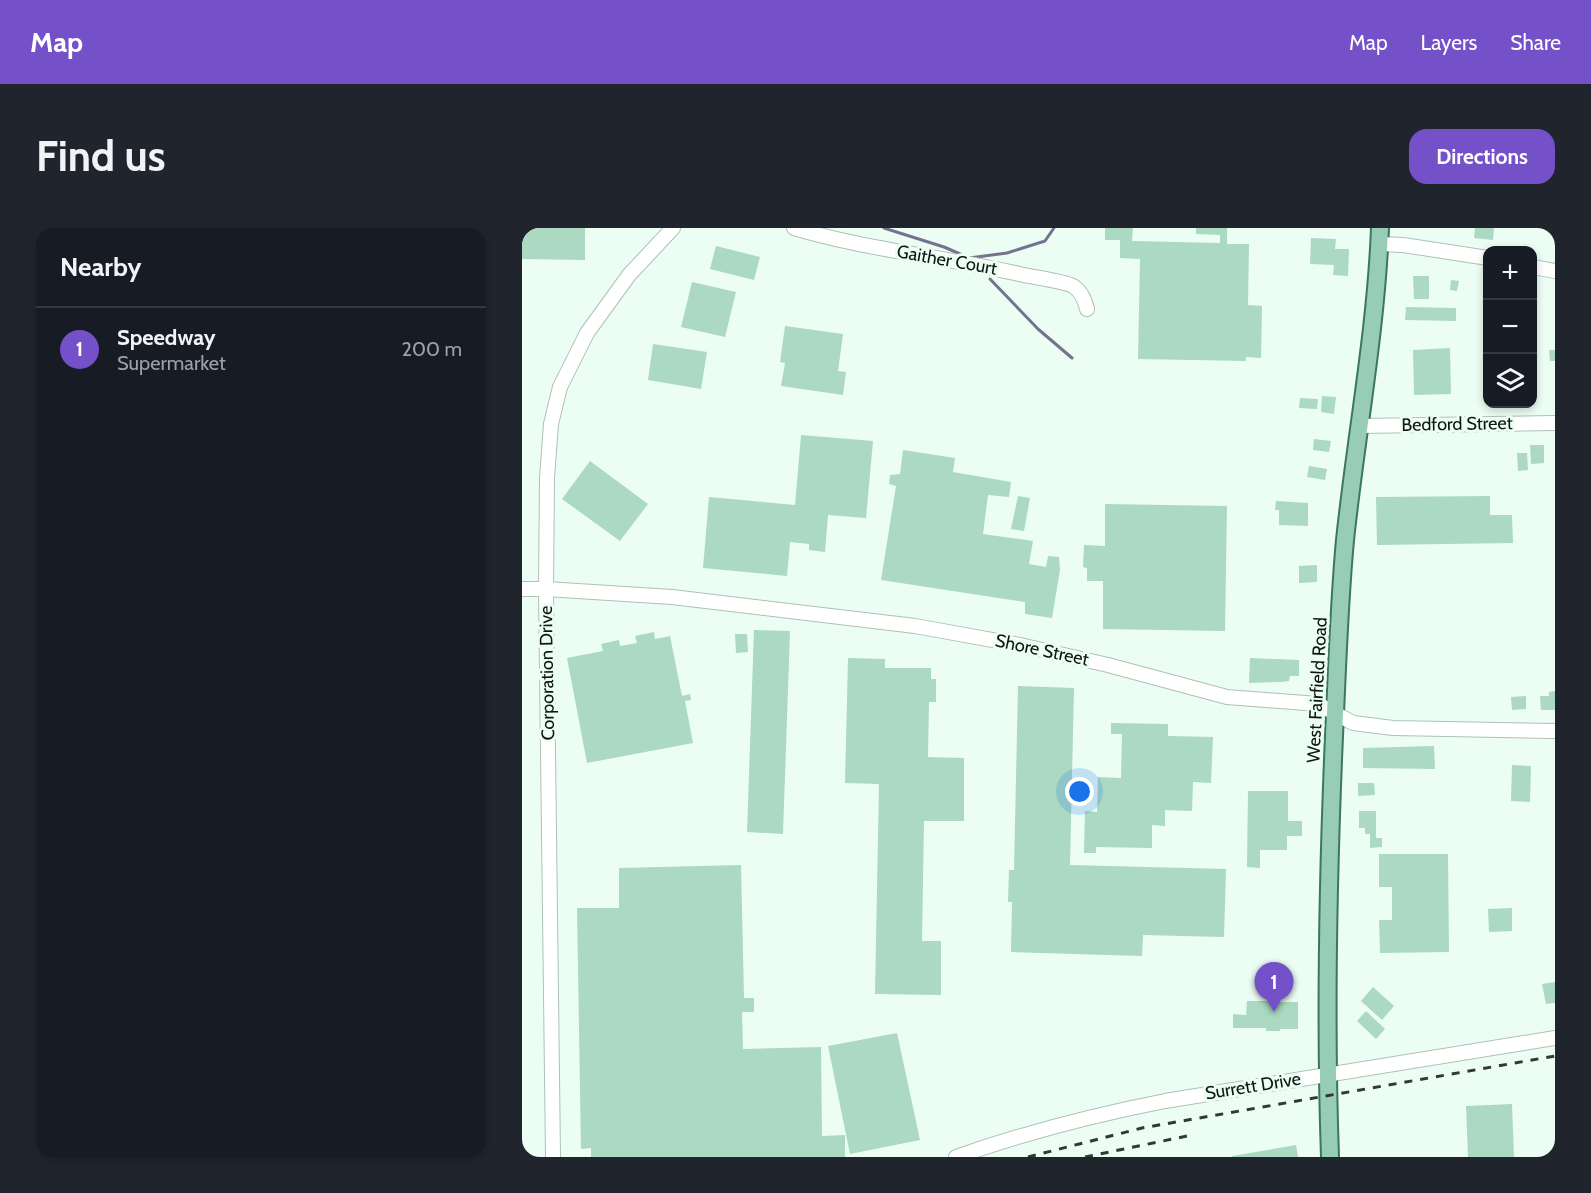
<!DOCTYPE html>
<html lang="en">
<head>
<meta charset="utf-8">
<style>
  :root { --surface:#171b24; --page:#20242c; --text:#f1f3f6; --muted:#9ea1a6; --line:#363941; --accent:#7450c9 }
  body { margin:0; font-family:Cabin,sans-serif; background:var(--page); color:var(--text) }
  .controls { position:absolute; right:18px; top:18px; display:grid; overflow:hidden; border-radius:12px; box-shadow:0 3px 9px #0003 }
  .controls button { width:54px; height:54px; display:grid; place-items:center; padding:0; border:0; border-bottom:2px solid var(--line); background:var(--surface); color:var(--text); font:30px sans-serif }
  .you { position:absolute; left:558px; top:564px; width:21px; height:21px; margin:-15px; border:4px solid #fff; border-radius:50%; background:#1a73e8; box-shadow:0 0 0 9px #1a73e833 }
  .badge { display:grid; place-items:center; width:39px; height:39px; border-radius:50%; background:var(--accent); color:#fff; font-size:20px; font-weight:700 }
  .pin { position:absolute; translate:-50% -50px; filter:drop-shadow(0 2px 3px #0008) }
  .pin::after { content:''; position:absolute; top:32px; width:21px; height:18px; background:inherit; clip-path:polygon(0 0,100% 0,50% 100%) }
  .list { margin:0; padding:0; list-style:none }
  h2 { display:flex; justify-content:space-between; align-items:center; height:78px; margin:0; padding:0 24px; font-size:26px }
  h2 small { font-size:20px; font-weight:400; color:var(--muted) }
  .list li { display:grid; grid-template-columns:39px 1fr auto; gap:18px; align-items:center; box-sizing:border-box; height:84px; padding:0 24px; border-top:2px solid var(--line) }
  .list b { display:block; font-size:22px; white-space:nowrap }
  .list p { margin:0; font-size:20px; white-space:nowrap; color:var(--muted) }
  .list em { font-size:20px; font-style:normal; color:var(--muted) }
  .icon { flex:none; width:33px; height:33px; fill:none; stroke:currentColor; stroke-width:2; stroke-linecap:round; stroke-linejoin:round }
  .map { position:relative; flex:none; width:1033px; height:929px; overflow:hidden; border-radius:18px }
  header { display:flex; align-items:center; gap:36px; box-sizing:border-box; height:84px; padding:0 30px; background:var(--accent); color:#fff }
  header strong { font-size:28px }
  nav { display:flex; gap:33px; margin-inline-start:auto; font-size:21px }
  .intro { display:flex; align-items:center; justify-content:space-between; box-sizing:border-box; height:144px; padding:0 36px }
  h1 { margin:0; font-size:42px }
  .button { padding:15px 27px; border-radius:18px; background:var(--accent); color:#fff; font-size:21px; font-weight:700 }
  main { display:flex; gap:36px; padding:0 36px }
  aside { flex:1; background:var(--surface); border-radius:18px; box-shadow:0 3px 9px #0003 }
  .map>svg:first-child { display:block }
</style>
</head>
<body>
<header>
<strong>Map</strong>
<nav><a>Map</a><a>Layers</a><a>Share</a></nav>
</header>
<div class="intro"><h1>Find us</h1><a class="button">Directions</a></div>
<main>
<aside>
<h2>Nearby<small></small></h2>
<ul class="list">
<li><span class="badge">1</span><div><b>Speedway</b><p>Supermarket</p></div><em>200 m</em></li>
</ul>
</aside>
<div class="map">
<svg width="1033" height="929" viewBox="0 0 1033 929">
  <rect width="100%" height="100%" fill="#ecfdf4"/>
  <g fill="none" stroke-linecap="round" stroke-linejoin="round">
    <g stroke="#76728d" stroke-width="3">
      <path d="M362 0 422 19 445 29"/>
      <path d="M447 30 485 25 523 13 532 0"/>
      <path d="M468 51 516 101 550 130"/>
    </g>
  </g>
  <g fill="#abd9c2">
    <path d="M0 0H63V32L0 31Z"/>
    <path d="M583 0H611L610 13 698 15V7L674 6V0H705V16H727L726 77 740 78 739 130 724 129V133L616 131 618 31 598 30V12H583Z"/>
    <path d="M953 0H972L971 12 952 10Z"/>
    <path d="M789 10 814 11 813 21H827L826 48 811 47 812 37 788 36Z"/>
    <path d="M194 18 238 29 232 52 188 41Z"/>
    <path d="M891 48H907V71H892Z"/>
    <path d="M929 52 937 53 935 63 928 62Z"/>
    <path d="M170 54 214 64 203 109 159 99Z"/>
    <path d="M884 79 934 80V93L883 92Z"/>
    <path d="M263 98 321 106 316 143 324 144 321 167 259 158 263 135 258 134Z"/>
    <path d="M131 116 185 124 179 161 126 152Z"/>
    <path d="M928 120 929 166 892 167 891 122Z"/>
    <path d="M1027 122H1033V133H1028Z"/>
    <path d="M800 168 814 169 812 186 799 184Z"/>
    <path d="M778 170 796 171 795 181 777 180Z"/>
    <path d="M279 207 351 213 344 290 306 287 303 324 287 322V316L268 314 265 348 181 340 187 269 273 277Z"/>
    <path d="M792 211 809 213 807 224 791 222Z"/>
    <path d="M1008 217H1022V235L1009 236Z"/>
    <path d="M381 222 433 230 431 244 489 254 487 269 466 267 461 306 511 313 507 336 524 339 526 328 537 329 538 342 530 390 503 386V374L359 352 374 258 367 256 368 247 378 246Z"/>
    <path d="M995 225H1005L1006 242 996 243Z"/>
    <path d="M68 233 126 276 98 313 40 271Z"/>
    <path d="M787 238 805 241 803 252 785 249Z"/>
    <path d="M496 268 508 270 502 303 489 301Z"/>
    <path d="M968 268V287H990L991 315 855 317 854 269Z"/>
    <path d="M754 273 786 275V298L757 297V282H753Z"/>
    <path d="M583 276 705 278 703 403 581 401V353H565V340L561 339 562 317 583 318Z"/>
    <path d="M795 337V354L777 355V338Z"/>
    <path d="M232 402 268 403 261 606 225 604Z"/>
    <path d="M132 404 133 411 148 408 160 468 168 466 169 472 163 473 171 515 65 535 45 430 81 423 79 416 97 412 98 418 115 415 113 408Z"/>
    <path d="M213 406H225L226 424 214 425Z"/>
    <path d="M326 430 363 431V440H409V451H414V474H407L406 529 442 530V593H402L400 713H419V767L353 766 357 556 323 555Z"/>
    <path d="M728 430 777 432V448H768L767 453 759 454 727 455Z"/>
    <path d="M496 458 552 460 548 637 704 641 702 709 621 707 620 728 489 724 490 674H486L487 642H492Z"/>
    <path d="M1033 463V482H1019L1018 468H1027V464Z"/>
    <path d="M1004 468V481L990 482 989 469Z"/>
    <path d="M589 495 646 496V508L691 509 689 555 671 554 670 583 643 582V598L630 597V620L574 619V625H562L563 583 575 584 576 549 599 550 600 506H589Z"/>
    <path d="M912 518 913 541 841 540V520Z"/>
    <path d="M990 537 1009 538 1008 574 989 573Z"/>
    <path d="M836 555H852L853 567 836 568Z"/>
    <path d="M726 563H766V593H780V608H765V622H738V640L725 639Z"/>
    <path d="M837 583H854V610H860V619L848 620V606H843V600H837Z"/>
    <path d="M857 626H926L927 724 858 725 857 692H870V659H857Z"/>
    <path d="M219 637 222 770H232V784H220L221 821 299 819 300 908 323 907V929H69V920L59 921 55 680H97V640Z"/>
    <path d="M990 680V703L967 704 966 681Z"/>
    <path d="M1033 754V775L1024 776 1020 756Z"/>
    <path d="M745 756 759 757 758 774H776V801H758V803H744V800H711V786L724 787 725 773H745Z"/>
    <path d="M851 759 872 778 860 792 839 773Z"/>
    <path d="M844 783 863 801 854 811 835 793Z"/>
    <path d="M375 805 398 912 328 926 306 818Z"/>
    <path d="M990 876 992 929H946L944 878Z"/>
    <path d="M774 917 776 929H710V928Z"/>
  </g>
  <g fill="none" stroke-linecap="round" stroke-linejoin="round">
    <defs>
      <g id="minor">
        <path d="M272 0C346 22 423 29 497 46 509 49 542 53 551 58 559 63 563 72 565 81"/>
        <path d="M858 16 881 17 966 30"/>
        <path d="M1011 39 1033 43"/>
        <path d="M837 198 1033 195"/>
        <path d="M0 361H24L150 369 393 398 498 417 586 437 705 469 796 476 831 495 871 500 1033 503"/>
        <path d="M31 929 24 361 25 250 29 196 38 159 65 105 107 47 151 0"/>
        <path d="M434 929C502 905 572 887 643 873L1033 810"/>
      </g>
      <path id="major" d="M808 929C803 789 806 648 812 508 815 443 817 377 823 312 834 208 854 104 858 0"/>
    </defs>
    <use href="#minor" stroke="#afc0b7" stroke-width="16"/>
    <use href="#major" stroke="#3b775d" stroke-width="20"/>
    <use href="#minor" stroke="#fff" stroke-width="14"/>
    <use href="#major" stroke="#97cdb6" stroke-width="16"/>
    <g stroke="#313935" stroke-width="3" stroke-dasharray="8 8" stroke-linecap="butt">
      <path d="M506 929 620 900 1033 828"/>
      <path d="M563 929 670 907"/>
    </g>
  </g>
  <g text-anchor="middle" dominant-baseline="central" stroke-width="6" stroke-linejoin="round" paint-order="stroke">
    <g font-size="18" fill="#0f1512" stroke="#ecfdf4">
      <text transform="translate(425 32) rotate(10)">Gaither Court</text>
      <text transform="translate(935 196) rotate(-1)">Bedford Street</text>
      <text transform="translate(520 422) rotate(12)">Shore Street</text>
      <text transform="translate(25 445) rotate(-91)">Corporation Drive</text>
      <text transform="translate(795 462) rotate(-87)">West Fairfield Road</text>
      <text transform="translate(731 858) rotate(-9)">Surrett Drive</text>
    </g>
  </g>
</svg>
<div class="controls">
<button>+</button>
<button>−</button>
<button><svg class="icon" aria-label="layers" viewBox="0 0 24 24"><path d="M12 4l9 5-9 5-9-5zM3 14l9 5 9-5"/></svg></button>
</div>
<div class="you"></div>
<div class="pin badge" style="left:752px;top:784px">1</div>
</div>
</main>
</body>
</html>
